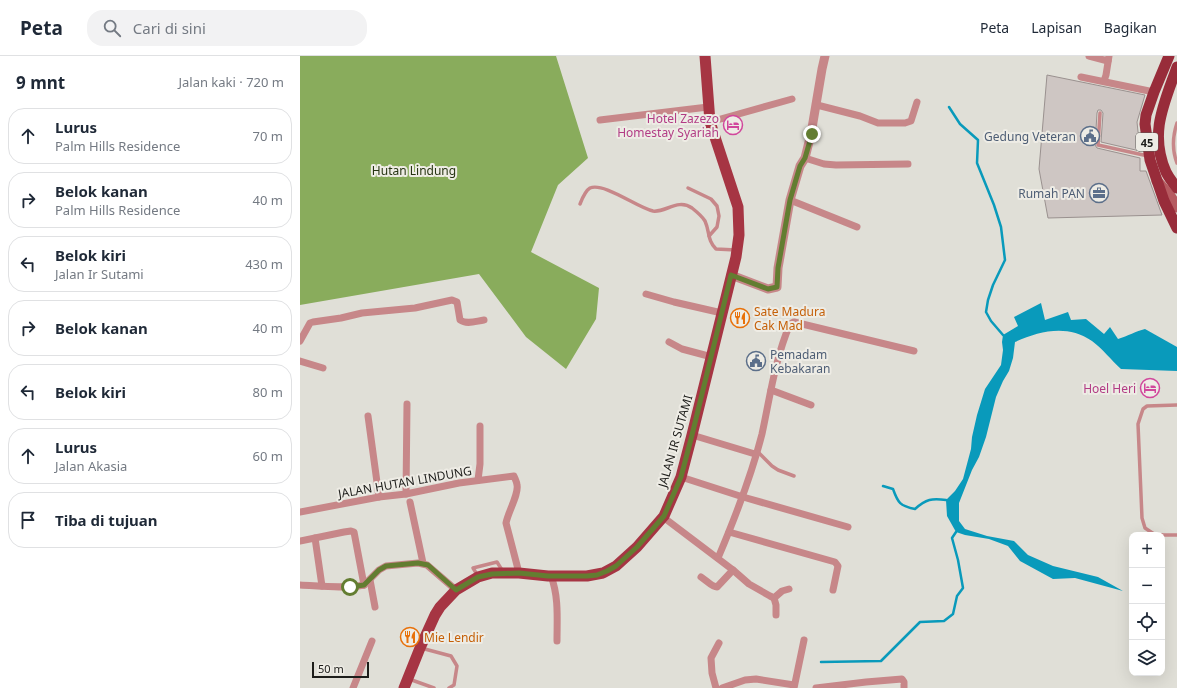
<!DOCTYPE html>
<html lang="id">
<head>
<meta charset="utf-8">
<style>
  :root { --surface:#fff; --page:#f2f2f3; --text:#1f2937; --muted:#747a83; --line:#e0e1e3 }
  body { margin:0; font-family:"Noto Sans",sans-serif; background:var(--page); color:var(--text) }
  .controls { position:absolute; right:12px; bottom:12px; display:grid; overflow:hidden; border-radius:8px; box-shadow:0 4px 16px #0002 }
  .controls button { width:36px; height:36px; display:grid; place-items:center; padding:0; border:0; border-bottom:1px solid var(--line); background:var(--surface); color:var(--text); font:20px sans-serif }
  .scale { position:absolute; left:12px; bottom:10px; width:57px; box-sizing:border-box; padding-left:4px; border:2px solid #1d1d1a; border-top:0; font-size:11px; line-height:14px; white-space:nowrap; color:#1d1d1a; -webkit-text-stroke:3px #eeece5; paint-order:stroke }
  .stop { position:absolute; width:12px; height:12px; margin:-9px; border:3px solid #637d31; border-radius:50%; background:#fff }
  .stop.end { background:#637d31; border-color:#fff; box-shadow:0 1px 4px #0008 }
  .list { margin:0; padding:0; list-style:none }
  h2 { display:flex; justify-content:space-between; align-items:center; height:52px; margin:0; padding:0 16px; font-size:17px }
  h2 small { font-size:13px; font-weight:400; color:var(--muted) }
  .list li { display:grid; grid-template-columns:26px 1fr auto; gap:12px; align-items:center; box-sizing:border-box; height:56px; margin:0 8px 8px; padding:0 8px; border:1px solid var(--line); border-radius:16px }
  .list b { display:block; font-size:15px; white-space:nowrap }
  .list p { margin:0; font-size:13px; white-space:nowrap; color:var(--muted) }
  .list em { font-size:13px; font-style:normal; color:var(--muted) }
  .icon { flex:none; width:22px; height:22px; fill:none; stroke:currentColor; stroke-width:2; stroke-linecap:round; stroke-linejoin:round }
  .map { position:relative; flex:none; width:877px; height:632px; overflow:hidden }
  header { display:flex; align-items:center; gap:24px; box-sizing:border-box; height:56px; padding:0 20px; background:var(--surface); border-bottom:1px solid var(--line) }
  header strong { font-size:19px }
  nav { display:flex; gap:22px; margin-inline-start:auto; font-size:14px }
  .search { width:280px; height:36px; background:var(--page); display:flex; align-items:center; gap:10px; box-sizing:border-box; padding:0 14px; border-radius:16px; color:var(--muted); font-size:15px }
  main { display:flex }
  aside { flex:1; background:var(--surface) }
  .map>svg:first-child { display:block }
</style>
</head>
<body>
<header>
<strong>Peta</strong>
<div class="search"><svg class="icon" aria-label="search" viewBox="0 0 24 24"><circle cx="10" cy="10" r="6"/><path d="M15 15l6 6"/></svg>Cari di sini</div>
<nav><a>Peta</a><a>Lapisan</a><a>Bagikan</a></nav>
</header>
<main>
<aside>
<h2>9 mnt<small>Jalan kaki · 720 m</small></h2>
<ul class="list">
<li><svg class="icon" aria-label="ahead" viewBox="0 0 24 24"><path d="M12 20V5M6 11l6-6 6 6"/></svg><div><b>Lurus</b><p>Palm Hills Residence</p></div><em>70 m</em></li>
<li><svg class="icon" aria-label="right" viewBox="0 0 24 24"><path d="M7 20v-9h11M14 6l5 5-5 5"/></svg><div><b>Belok kanan</b><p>Palm Hills Residence</p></div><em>40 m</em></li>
<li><svg class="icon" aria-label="left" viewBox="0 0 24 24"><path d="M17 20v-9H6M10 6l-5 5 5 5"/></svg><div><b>Belok kiri</b><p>Jalan Ir Sutami</p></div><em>430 m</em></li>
<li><svg class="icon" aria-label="right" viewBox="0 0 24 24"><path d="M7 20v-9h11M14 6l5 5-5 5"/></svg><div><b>Belok kanan</b></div><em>40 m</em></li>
<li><svg class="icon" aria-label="left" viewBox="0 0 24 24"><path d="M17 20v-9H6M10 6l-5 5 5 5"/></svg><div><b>Belok kiri</b></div><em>80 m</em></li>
<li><svg class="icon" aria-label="ahead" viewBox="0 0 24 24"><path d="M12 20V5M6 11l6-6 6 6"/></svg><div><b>Lurus</b><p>Jalan Akasia</p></div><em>60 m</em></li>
<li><svg class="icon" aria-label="arrive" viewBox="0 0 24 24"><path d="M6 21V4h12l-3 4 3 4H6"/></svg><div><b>Tiba di tujuan</b></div></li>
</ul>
</aside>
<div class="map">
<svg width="877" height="632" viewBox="0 0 877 632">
  <rect width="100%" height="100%" fill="#e0dfd7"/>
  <path fill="#89ac5c" d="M0 0H256L288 102 258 129 231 196 299 232 296 263 266 313 226 281 179 218 0 249Z"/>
  <path fill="#099abb" d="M741 247 745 264 768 256 771 264 786 263 804 278 810 271 818 283C828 280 836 275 845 273L877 291V315L821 313C811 304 803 293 792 285 767 268 740 275 715 286L713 302 709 315 703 325 696 341 686 381 679 401 672 414 659 447V465L665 473 687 480 714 485 728 499 753 510 798 521 823 535 775 522 753 523 720 505 708 490 689 483 665 479 656 476 647 460 646 444 655 435 663 423 671 393 672 381 677 359 685 333 701 309 703 294 702 286 703 279 718 270 714 261Z"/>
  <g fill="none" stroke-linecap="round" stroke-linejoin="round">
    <g stroke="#099abb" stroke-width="2.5">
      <path d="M649 51 660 68 678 84 677 107 694 149 701 171 705 204 693 229 688 244 686 256 691 265 703 279"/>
      <path d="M583 430 593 433C598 447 600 450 615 453 626 443 632 442 646 444"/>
      <path d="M521 606 581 605 620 566 644 565 653 558 657 540 663 532 658 504 652 482 656 476"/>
    </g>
  </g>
  <path fill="#cec6c3" stroke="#9a918f" d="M747 19 845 39 837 66 840 95 801 86 803 57 801 54H798L797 57 795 89 797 92 840 102V115H846L862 159 748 162 739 113Z"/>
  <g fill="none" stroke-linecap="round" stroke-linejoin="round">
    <g stroke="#c78789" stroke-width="3.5">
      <path d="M800 57 798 89 848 100"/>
      <path d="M877 67C873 79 872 94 877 107"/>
      <path d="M388 132 411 143 417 150 419 160 417 171 409 180"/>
      <path d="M280 148C282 143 285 135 290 132 304 126 338 152 353 155 365 157 378 142 392 152 397 156 402 160 405 165 410 176 407 184 416 193L436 194"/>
      <path d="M458 396 472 410 478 414 494 420"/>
      <path d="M862 479 854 478 845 472 842 462 838 368 843 353 847 350 877 349"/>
      <path d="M862 479H877"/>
      <path d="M178 520 173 512 197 506 202 514"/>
      <path d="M121 592 151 600 157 610 154 629 149 632"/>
      <path d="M109 623 134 632"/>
    </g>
    <g stroke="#c78789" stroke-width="7">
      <path d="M789 0 808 5"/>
      <path d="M781 21 854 36"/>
      <path d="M804 25 806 19 809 0"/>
      <path d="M517 49 560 60 578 67H605L611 65 617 46"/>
      <path d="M300 64 408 51"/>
      <path d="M410 66 492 43"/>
      <path d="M505 102 524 108 536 109 608 108"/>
      <path d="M490 144 557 171"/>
      <path d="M346 238 374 246 422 257"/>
      <path d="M0 285 10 267 13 266 41 262 62 257 115 252 152 244 157 246 160 264C167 269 176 265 184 264"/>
      <path d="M369 286 382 293 412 301"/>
      <path d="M0 305 23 312"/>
      <path d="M471 334 511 349"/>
      <path d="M68 360 79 441"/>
      <path d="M392 379 455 398"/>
      <path d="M381 421 443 441 548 471"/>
      <path d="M178 424 180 408V370"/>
      <path d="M106 438 107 348"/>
      <path d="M110 446 123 507"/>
      <path d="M0 456 79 441 106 438 159 427 214 420C215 423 217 426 217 429 219 438 208 456 206 467L219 517"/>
      <path d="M363 461 433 514 449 528 470 540 474 542 482 535 489 533"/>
      <path d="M429 476 535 506 538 510 533 534"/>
      <path d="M15 482 22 530"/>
      <path d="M0 485 44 476 51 475 54 476 64 529"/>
      <path d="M418 502C435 462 451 421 462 378 470 341 475 303 490 268L494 266 614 295"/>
      <path d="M251 520C259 541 257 563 257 585"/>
      <path d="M401 521C406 524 412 531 417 531L433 514"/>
      <path d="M70 524 75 551"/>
      <path d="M0 529C21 530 43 533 64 529"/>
      <path d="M64 529 79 514 86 510 118 507 127 509 156 534"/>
      <path d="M474 542 476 549V559"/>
      <path d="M53 632 72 585"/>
      <path d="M416 632 412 617 411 602 419 587"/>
      <path d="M422 632 445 624 456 623 494 629"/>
      <path d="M494 632 504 584"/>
      <path d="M516 632 566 626 602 623 604 626V632"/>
    </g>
    <path stroke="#c78789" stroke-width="9" d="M431 219 468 233 477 231 478 212 490 144 500 110 505 102 511 78 522 13 525 0"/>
    <path stroke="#b65a60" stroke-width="11" d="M857 125 870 140 877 151"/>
    <path stroke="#a63543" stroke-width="11" d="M104 632 120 592 135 559 140 551 156 534 178 521 192 517H219L248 520H287L303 517 316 510 337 491 364 460 381 421 392 379 436 201 439 179 438 151 410 66 405 0"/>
    <g stroke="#982c3a" stroke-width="11">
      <path d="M869 0 854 36 846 59 845 68 850 104 864 145 877 172"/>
      <path d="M877 11C864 48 849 77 866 116 869 122 873 127 877 132"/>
    </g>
  </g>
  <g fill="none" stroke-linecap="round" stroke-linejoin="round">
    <path stroke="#637d31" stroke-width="5" d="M50 531 64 529 79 514 86 510 118 507 128 509 156 534 178 521 192 518 219 517 248 520H287L297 519 307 515 316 510 337 491 364 460 381 421 392 379 431 219 468 233 477 231 478 212 490 144 500 110 505 102 512 78"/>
  </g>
  <defs>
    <symbol id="hotel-ring" viewBox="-11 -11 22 22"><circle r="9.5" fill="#eeece5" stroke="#d1479c" stroke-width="1.5"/><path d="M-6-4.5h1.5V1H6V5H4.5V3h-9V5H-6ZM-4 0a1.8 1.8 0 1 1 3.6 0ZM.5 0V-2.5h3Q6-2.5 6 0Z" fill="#d1479c"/></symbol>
    <symbol id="civic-ring" viewBox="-11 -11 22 22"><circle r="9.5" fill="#eeece5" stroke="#5c6f8a" stroke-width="1.5"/><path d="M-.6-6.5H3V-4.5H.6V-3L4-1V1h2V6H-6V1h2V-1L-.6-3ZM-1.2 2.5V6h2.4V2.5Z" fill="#5c6f8a"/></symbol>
    <symbol id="office-ring" viewBox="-11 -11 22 22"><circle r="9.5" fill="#eeece5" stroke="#5c6f8a" stroke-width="1.5"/><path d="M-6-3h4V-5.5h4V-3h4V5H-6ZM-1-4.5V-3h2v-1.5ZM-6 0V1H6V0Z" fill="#5c6f8a"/></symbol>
    <symbol id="restaurant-ring" viewBox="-11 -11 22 22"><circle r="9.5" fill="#eeece5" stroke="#e8710a" stroke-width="1.5"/><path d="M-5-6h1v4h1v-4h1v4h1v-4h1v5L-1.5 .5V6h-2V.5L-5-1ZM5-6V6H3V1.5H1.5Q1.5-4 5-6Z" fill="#e8710a"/></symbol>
  </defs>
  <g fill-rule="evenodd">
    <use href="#hotel-ring" x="422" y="58" width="22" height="22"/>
    <use href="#civic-ring" x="779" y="69" width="22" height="22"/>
    <use href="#office-ring" x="788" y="126" width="22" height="22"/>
    <use href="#restaurant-ring" x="429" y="251" width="22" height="22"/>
    <use href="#civic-ring" x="445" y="294" width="22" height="22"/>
    <use href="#hotel-ring" x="839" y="321" width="22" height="22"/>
    <use href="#restaurant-ring" x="99" y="570" width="22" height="22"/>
  </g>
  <g text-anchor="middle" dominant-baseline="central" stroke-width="4" stroke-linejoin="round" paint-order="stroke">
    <rect fill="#eeece5" stroke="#5c5b57" stroke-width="1" x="836" y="77" width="22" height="18" rx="3"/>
    <g font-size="11" font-weight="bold" fill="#1d1d1a">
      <text x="847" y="86">45</text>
    </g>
    <g font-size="12" fill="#b23c85" stroke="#eeece5" text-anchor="end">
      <text x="419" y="62">Hotel Zazezo<tspan x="419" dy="14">Homestay Syariah</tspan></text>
      <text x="836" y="332">Hoel Heri</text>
    </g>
    <g font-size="12" fill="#4e5e75" stroke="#eeece5" text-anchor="end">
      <text x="776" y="80">Gedung Veteran</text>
      <text x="785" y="137">Rumah PAN</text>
      <text x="470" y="298" text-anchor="start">Pemadam<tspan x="470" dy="14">Kebakaran</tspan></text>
    </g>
    <g font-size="12" fill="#273513" stroke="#eeece5">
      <text x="114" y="114">Hutan Lindung</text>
    </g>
    <g font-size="12" fill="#c56008" stroke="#eeece5" text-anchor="start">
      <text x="454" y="255">Sate Madura<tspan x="454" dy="14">Cak Mad</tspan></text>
      <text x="124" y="581">Mie Lendir</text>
    </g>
    <g font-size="12" fill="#1d1d1a" stroke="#eeece5">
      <text transform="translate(375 385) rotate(-74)">JALAN IR SUTAMI</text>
      <text transform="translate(105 426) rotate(-10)">JALAN HUTAN LINDUNG</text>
    </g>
  </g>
</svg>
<div class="controls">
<button>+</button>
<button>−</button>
<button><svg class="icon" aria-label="locate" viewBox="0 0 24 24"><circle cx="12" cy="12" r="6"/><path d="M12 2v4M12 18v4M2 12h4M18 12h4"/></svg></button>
<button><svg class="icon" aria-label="layers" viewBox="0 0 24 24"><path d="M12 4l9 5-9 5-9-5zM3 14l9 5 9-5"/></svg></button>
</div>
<div class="scale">50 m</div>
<div class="stop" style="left:50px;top:531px"></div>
<div class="stop end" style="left:512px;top:78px"></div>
</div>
</main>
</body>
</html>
